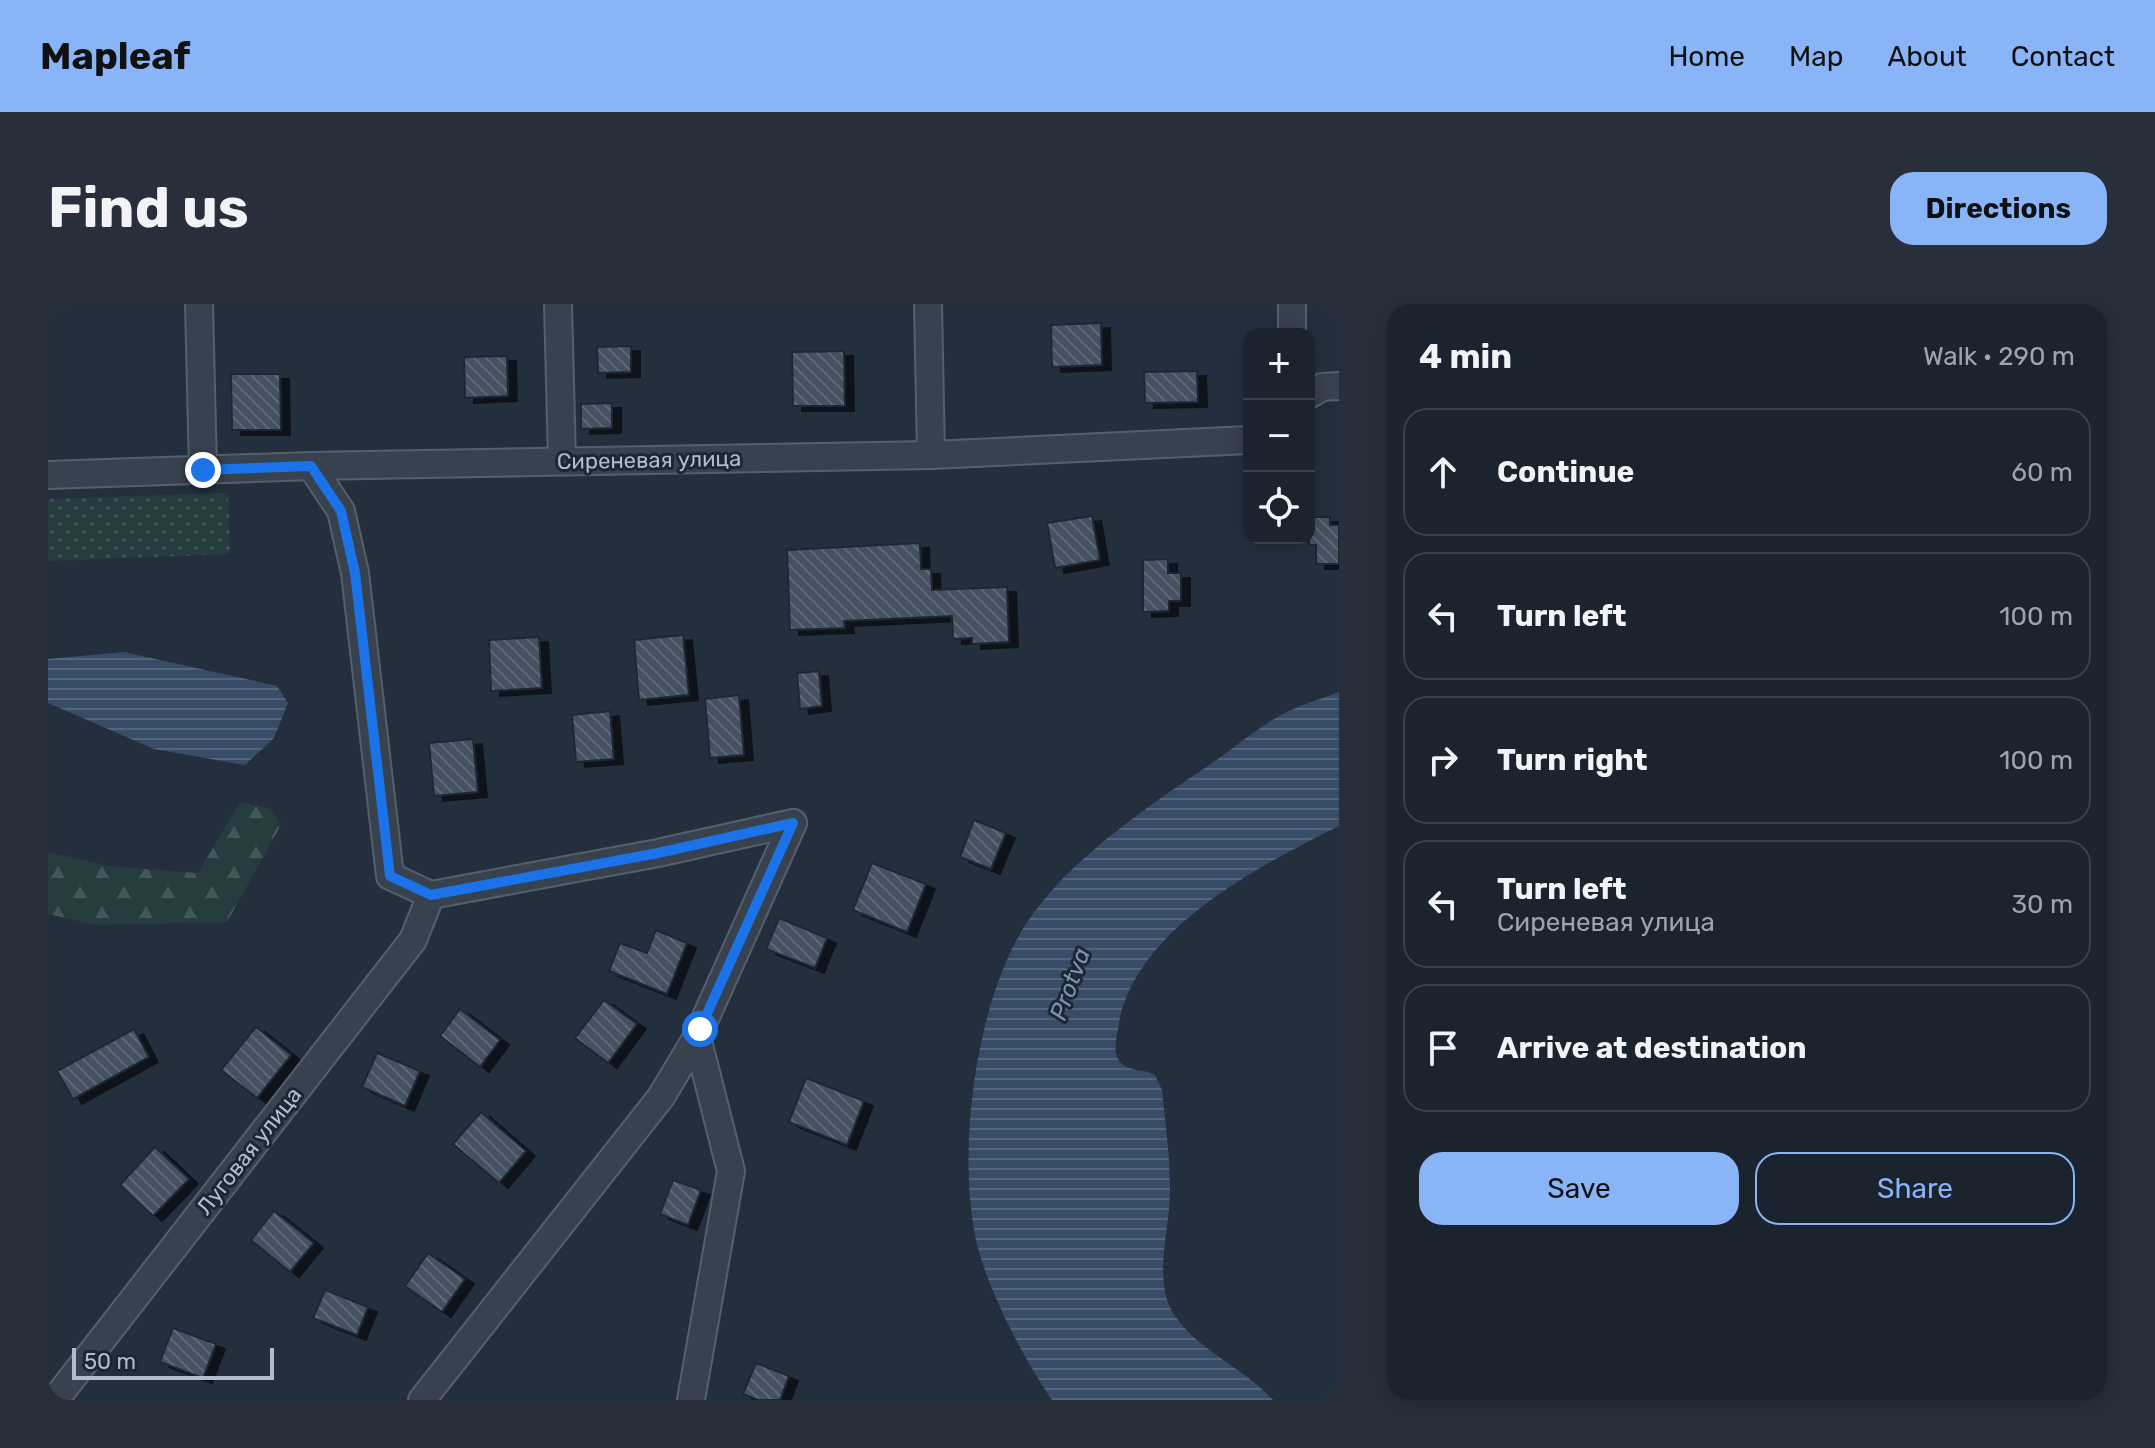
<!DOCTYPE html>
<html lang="en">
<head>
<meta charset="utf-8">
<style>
  :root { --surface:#1b232e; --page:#282f3a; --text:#f1f3f6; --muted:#a0a4aa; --line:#39404a; --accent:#8ab4f8 }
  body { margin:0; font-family:Rubik,sans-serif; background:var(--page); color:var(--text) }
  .controls { position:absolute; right:24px; top:24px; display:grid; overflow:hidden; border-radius:16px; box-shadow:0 4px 20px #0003 }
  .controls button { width:72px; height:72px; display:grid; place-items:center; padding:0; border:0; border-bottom:2px solid var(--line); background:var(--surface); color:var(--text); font:40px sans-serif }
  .scale { position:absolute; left:24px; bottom:20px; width:202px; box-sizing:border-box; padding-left:8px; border:4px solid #b4bcc9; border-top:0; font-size:22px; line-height:28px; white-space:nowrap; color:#b4bcc9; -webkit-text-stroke:6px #1d2633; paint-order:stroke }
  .stop { position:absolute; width:24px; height:24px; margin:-18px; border:6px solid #1a73e8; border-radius:50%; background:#fff }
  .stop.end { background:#1a73e8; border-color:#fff; box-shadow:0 2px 8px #0008 }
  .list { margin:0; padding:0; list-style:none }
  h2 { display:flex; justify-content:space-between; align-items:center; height:104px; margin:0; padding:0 32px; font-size:34px }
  h2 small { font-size:26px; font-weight:400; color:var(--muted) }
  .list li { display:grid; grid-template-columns:52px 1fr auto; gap:24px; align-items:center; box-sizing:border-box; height:128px; margin:0 16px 16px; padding:0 16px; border:2px solid var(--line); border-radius:24px }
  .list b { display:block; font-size:30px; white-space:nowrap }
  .list p { margin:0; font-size:26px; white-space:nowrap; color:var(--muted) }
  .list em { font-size:26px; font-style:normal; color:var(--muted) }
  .actions { display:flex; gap:16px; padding:24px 32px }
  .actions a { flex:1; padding:18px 0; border:2px solid var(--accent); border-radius:24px; text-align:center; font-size:28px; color:var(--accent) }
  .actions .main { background:var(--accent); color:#111 }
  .icon { flex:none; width:44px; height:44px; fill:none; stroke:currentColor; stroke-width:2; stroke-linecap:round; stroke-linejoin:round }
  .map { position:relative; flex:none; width:1291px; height:1096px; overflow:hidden; border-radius:24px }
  header { display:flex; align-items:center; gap:48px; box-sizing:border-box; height:112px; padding:0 40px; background:var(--accent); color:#111 }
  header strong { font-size:38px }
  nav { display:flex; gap:44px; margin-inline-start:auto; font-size:28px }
  .intro { display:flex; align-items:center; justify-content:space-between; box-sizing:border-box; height:192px; padding:0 48px }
  h1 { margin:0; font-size:56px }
  .button { padding:20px 36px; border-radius:24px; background:var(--accent); color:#111; font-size:28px; font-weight:700 }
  main { display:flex; gap:48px; padding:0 48px }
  aside { flex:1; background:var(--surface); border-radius:24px; box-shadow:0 4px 20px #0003 }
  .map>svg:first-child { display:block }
</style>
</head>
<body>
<header>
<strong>Mapleaf</strong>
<nav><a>Home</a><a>Map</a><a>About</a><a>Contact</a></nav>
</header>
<div class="intro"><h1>Find us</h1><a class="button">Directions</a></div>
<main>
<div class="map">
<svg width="1291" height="1096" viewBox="0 0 1291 1096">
  <defs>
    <pattern id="forest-firs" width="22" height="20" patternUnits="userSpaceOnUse" patternTransform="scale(2)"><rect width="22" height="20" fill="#263c3f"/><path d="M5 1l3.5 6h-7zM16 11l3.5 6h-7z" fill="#435659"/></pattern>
    <pattern id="park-dots" width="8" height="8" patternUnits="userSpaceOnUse" patternTransform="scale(2)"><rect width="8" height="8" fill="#263c3f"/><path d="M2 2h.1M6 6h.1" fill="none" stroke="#435659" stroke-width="1.8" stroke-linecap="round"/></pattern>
    <pattern id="water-rules" width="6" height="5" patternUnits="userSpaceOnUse" patternTransform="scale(2)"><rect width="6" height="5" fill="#394c67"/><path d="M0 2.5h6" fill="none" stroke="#53647b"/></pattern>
    <pattern id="building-back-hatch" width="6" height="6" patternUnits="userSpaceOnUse" patternTransform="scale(2)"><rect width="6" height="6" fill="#455162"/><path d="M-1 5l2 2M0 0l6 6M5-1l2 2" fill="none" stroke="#5d6877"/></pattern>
    <filter id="shadow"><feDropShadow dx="9" dy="5" stdDeviation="0" flood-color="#0009"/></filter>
  </defs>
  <rect width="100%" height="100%" fill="#242f3e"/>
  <path fill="url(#forest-firs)" d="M192 498 222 505 233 521 179 618 48 621 0 610V548L60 562 150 569Z"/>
  <path fill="url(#park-dots)" d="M180 189 182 250 0 257V195Z"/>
  <g fill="url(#water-rules)">
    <path d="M76 348 229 382 240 399 226 434 197 461 106 445 0 399V355Z"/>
    <path d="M1291 388V522C1211 562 1083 627 1070 725 1068 737 1064 750 1073 759 1082 768 1097 765 1107 771L1114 786C1117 818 1122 851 1122 884 1123 922 1103 978 1127 1012 1151 1047 1196 1064 1225 1096H1004C977 1057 942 990 930 944 907 854 927 698 978 620 1022 553 1104 500 1170 455 1191 440 1212 422 1235 410 1252 401 1273 395 1291 388Z"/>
  </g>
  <g fill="url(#building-back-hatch)" stroke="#1f2835" stroke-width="2" filter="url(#shadow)">
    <path d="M1053 19 1054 61 1004 63 1003 21Z"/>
    <path d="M583 42V68L550 69 549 43Z"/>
    <path d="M796 47 797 102H745L744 48Z"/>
    <path d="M459 52 460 92 417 94 416 53Z"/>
    <path d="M1149 67 1150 98 1097 99 1096 68Z"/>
    <path d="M183 70H232L233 126H184Z"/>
    <path d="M564 99V124L533 125V100Z"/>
    <path d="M1044 212 1052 256 1007 264 999 219Z"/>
    <path d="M1261 213H1282V221H1291V260H1268V241H1261Z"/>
    <path d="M872 239 873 265H883L884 286 959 283 961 338 924 340V334L905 335 904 312 796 317 797 324 742 326 739 246Z"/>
    <path d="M1120 255V269H1133V297H1121V307L1095 308V256Z"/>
    <path d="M635 331 641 391 591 396 586 336Z"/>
    <path d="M491 333 494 384 443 387 441 336Z"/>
    <path d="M771 367 774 402 752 405 749 369Z"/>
    <path d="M691 391 696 451 662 454 657 395Z"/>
    <path d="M562 407 566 455 528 458 524 411Z"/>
    <path d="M425 435 430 488 386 492 381 439Z"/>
    <path d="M926 516 958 529 943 565 912 553Z"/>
    <path d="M824 559 878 580 859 628 805 606Z"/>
    <path d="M731 614 779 634 767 664 718 645Z"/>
    <path d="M608 626 639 639 619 690 561 667 572 639 599 649Z"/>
    <path d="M556 696 589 720 560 759 527 734Z"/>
    <path d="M412 705 452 736 432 763 392 732Z"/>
    <path d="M208 723 243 751 209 794 173 766Z"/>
    <path d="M86 725 101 753 25 795 9 767Z"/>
    <path d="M329 749 372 767 357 802 314 783Z"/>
    <path d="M758 774 816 797 799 841 741 818Z"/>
    <path d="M433 808 478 847 451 879 405 840Z"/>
    <path d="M107 843 141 875 105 912 72 881Z"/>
    <path d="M625 876 653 886 640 921 612 910Z"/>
    <path d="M226 907 266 939 242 968 203 936Z"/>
    <path d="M380 949 417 975 394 1008 357 982Z"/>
    <path d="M277 986 320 1003 309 1031 265 1014Z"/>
    <path d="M125 1024 168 1040 155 1074 112 1058Z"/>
    <path d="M708 1059 741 1072 732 1096H710L695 1090Z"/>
  </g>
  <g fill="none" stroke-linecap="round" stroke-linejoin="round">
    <defs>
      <g id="street">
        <path d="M151 0 155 166"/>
        <path d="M510 0 514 157"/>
        <path d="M880 0 883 151"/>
        <path d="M1244 0V30"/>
        <path d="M1261 91 1274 83 1291 82"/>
        <path d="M263 162 293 207 307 269 342 572 383 591 610 549 745 519"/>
        <path d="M0 171 263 162 883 151 1201 136"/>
        <path d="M7 1096 365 636 383 591"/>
        <path d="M374 1096 613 793 649 733 745 519"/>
        <path d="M643 1096 683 867 649 733"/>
      </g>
    </defs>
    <use href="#street" stroke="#565f6c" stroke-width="30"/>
    <use href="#street" stroke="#38414e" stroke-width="26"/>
  </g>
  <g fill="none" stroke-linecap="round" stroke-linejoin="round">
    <path stroke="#1a73e8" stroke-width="10" d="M155 166 263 162 293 207 307 269 342 572 383 591 610 549 745 519 652 725"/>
  </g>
  <g text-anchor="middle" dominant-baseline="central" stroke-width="6" stroke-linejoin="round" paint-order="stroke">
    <g font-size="22" fill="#b4bcc9" stroke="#1d2633">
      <text transform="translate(601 156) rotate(-1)">Сиреневая улица</text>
      <text transform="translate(201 847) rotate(-52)">Луговая улица</text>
    </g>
    <g font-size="24" font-style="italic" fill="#7c92b1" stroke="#1d2633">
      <text transform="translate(1022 680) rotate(-70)">Protva</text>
    </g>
  </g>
</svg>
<div class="controls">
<button>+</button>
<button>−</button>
<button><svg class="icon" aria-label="locate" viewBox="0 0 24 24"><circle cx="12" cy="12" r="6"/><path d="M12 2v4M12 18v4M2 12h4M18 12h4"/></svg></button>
</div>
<div class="scale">50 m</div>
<div class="stop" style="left:652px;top:725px"></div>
<div class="stop end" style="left:155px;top:166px"></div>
</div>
<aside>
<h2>4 min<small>Walk · 290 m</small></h2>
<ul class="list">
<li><svg class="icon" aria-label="ahead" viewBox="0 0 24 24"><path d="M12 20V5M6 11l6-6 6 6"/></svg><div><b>Continue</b></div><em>60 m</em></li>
<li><svg class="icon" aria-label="left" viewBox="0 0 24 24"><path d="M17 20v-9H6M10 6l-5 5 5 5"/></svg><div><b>Turn left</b></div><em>100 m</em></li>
<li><svg class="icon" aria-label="right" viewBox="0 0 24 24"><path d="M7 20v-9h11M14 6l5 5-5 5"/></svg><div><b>Turn right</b></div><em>100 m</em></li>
<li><svg class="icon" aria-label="left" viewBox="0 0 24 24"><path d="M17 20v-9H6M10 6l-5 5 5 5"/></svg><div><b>Turn left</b><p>Сиреневая улица</p></div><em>30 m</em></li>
<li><svg class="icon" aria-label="arrive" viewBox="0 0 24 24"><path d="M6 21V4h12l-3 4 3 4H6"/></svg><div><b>Arrive at destination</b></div></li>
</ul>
<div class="actions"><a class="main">Save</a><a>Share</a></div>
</aside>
</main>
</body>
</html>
